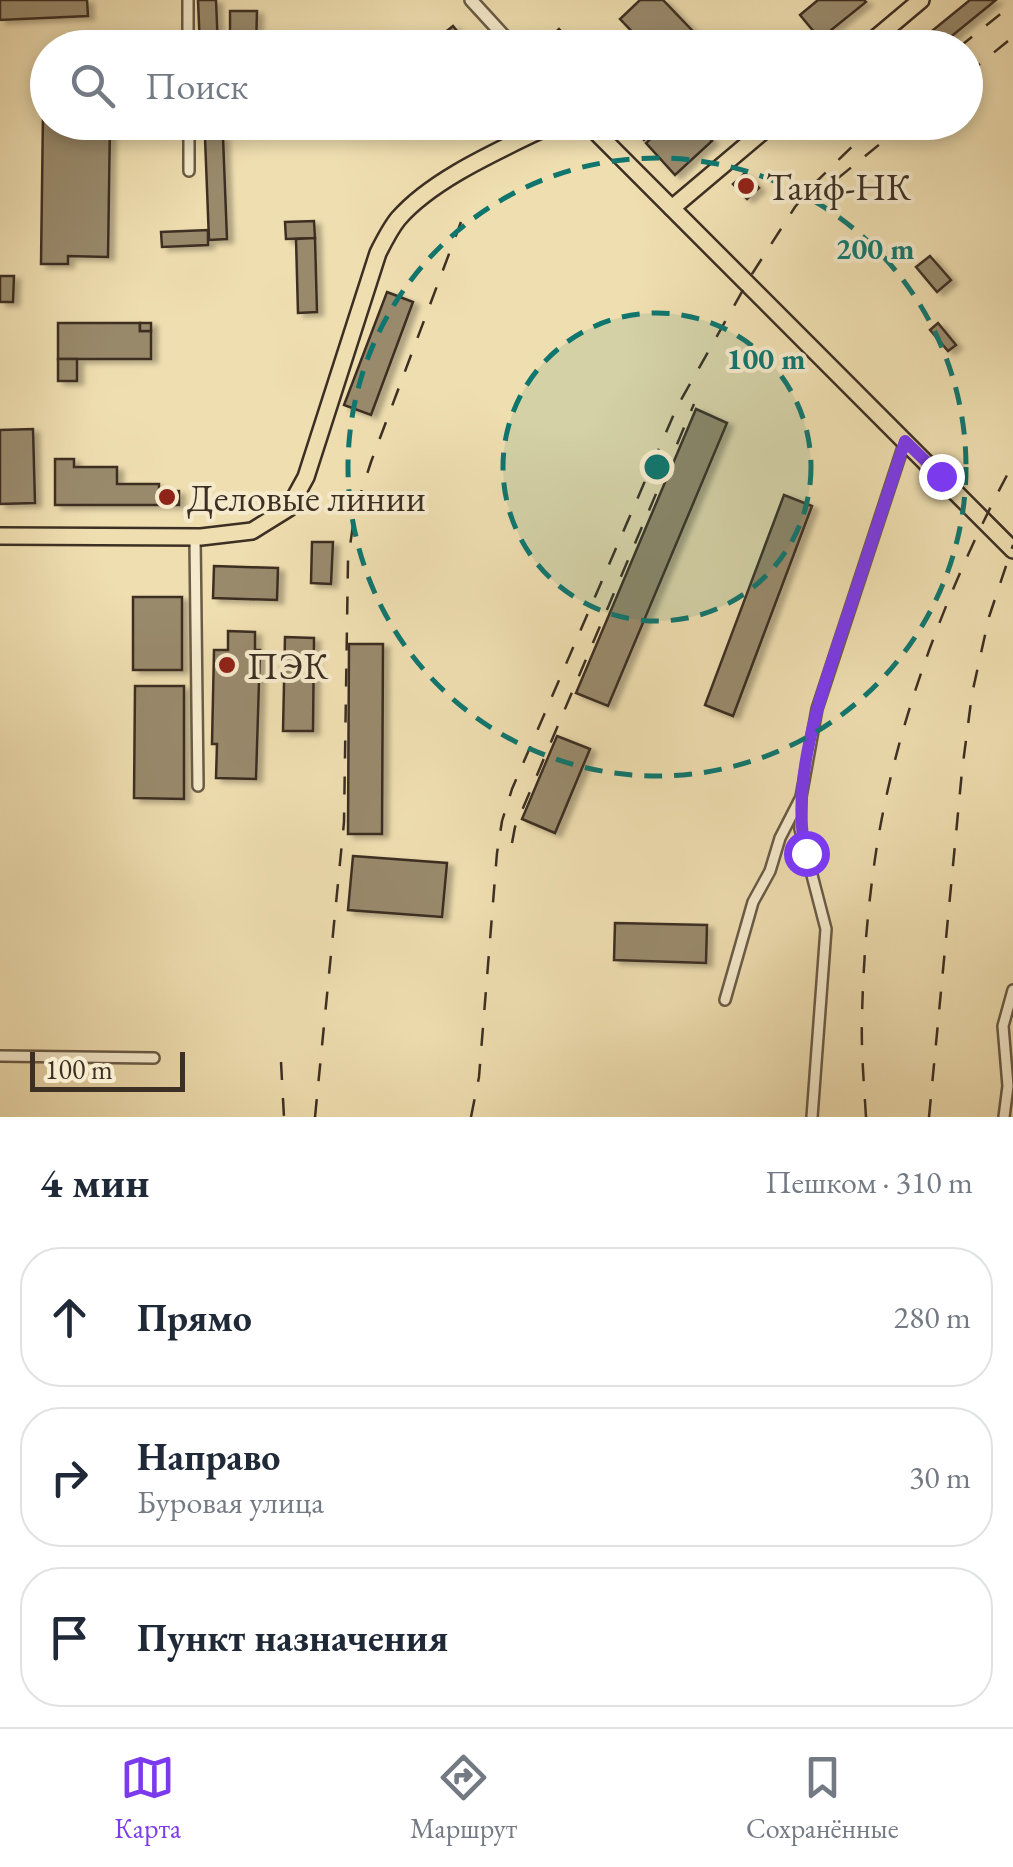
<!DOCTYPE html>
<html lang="ru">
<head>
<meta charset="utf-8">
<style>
  :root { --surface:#fff; --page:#f6f6f7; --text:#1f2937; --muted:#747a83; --line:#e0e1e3; --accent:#7c3aed }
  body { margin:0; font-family:"EB Garamond",serif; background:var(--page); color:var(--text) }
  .scale { position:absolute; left:30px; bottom:25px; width:155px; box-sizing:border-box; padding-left:10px; border:5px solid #3c2f23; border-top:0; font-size:28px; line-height:35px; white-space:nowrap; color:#3c2f23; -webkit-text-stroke:8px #f5eacc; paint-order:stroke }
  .stop { position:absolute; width:30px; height:30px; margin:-22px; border:8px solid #7c3aed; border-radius:50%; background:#fff }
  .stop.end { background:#7c3aed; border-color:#fff; box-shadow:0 2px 10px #0008 }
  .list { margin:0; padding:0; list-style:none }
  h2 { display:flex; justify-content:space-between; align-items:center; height:130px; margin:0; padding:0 40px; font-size:42px }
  h2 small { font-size:32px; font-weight:400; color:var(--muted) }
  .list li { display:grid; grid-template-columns:65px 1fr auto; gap:30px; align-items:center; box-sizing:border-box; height:140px; margin:0 20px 20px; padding:0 20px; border:2px solid var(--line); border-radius:40px }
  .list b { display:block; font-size:38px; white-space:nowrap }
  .list p { margin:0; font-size:32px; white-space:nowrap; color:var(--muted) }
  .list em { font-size:32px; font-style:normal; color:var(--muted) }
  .icon { flex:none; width:55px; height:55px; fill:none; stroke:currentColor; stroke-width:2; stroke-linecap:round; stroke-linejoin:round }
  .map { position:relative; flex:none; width:1013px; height:1117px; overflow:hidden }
  .search { position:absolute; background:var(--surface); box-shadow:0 5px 15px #0003; left:30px; right:30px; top:30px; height:110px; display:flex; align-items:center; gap:25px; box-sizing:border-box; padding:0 35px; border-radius:55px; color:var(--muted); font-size:38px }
  .sheet { height:610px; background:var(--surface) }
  nav { display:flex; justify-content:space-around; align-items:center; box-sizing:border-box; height:140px; border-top:2px solid var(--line); background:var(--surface); font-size:28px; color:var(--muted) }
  nav a { display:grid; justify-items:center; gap:5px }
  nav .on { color:var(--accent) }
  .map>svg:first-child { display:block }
</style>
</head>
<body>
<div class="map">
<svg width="1013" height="1117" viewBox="0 0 1013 1117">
  <defs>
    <filter id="shadow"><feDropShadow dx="6" dy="3.5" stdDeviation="2.5" flood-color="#0004"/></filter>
  </defs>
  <rect width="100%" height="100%" fill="#efdeb0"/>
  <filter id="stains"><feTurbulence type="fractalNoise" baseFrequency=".002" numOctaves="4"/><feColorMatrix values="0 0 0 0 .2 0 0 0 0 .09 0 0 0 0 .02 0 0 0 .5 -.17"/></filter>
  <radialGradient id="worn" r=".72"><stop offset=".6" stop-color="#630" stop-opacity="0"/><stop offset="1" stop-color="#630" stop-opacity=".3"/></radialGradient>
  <g fill="#998a6c" stroke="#3c2f23" stroke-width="2.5" filter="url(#shadow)">
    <path d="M0 0H87L88 16 0 20Z"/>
    <path d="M198 0H216L218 48H200Z"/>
    <path d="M640 0H663L709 48H648L620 19Z"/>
    <path d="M818 0H864L866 2 820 39 800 15Z"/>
    <path d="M970 0H996L937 48H911Z"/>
    <path d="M230 11H257L256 48H230Z"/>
    <path d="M453 26 471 48H447L438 38Z"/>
    <path d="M559 29 577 48H554L547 40Z"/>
    <path d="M43 113H48V122H110L108 257 68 256V264H41Z"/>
    <rect x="124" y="122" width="24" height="5"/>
    <path d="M204 122H219V135L204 136Z"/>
    <path d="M627 122H650L656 129 644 140Z"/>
    <path d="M669 122H695L712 141 675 175 646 143Z"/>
    <path d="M223 137 227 239 209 240 205 138Z"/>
    <path d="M745 173 759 188 747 199 733 184Z"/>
    <path d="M314 221 315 238 286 239 285 222Z"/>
    <path d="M208 230V245L162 247 161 232Z"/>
    <path d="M315 238 317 312 298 313 296 239Z"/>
    <path d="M930 256 951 280 937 292 916 267Z"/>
    <path d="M0 276H14L13 302H0Z"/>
    <path d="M387 292 413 302 371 415 344 405Z"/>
    <path d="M58 323H140V331H151V359H58Z"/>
    <rect x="140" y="323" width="11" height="8"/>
    <path d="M938 323 956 345 948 351 930 330Z"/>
    <rect x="58" y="359" width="19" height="22"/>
    <path d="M696 409 727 423 608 706 576 693Z"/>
    <path d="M33 429 35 503 0 504V430Z"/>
    <path d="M55 459H74V467H117V484H159V491H179V505H55Z"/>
    <path d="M784 495 812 506 733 716 705 705Z"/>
    <path d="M312 542H333L331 584 311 583Z"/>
    <path d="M214 566 278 568 277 600 213 598Z"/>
    <rect x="133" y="597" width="49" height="73"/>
    <path d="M228 631 255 632V650H260L256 779 216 778 217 744H212L214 650H228Z"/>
    <path d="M285 637 314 638 313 731H283Z"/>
    <path d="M349 644H383L382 834H348Z"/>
    <path d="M135 686H184V799L134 798Z"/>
    <path d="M557 736 590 749 555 833 522 819Z"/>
    <path d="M353 856 447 863 442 917 348 910Z"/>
    <path d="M615 923 707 925 706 963 614 960Z"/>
  </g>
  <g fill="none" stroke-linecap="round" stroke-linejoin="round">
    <defs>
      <g id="minor">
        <path d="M188 0V48"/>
        <path d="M189 122V171"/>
        <path d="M195 538 198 786"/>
        <path d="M725 1000 753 902 770 871 780 838 800 799"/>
        <path d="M0 1056 154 1058"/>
        <path d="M812 1117 826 929 800 829 801 797 817 709 905 441"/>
        <path d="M1004 1117 1008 1086 1003 1026 1013 990"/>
      </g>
      <path id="tertiary" d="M471 0 515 48"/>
      <g id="primary">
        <path d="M864 48 921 0"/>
        <path d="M586 122 1013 550"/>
        <path d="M672 208 774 122"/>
        <path d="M0 536 201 537 252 531 289 508 306 477 378 253C384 241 390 229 398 219 434 177 507 147 557 122"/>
      </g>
    </defs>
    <use href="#minor" stroke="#695b46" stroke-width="14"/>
    <use href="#tertiary" stroke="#695b46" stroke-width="16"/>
    <use href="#primary" stroke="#3c2f23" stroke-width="20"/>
    <use href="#minor" stroke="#f5eacc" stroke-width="9"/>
    <use href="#tertiary" stroke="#f5eacc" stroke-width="11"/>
    <use href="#primary" stroke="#efdeb0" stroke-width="15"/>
    <g stroke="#3c2f23" stroke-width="2.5" stroke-dasharray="18 18" stroke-linecap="butt">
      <path d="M958 48 1013 4"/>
      <path d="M966 75 1013 37"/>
      <path d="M837 179 907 122"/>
      <path d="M512 843 515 827 694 404"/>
      <path d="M281 1062 284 1117"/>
      <path d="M315 1117 344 822 348 560 355 511 371 462 461 222"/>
      <path d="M471 1117 479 1077 497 853 502 821 512 789 677 407 752 274 795 207 816 182 877 122"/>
      <path d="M866 1117C864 1084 861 1051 862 1018 863 967 867 916 874 866 892 731 948 584 1013 464"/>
      <path d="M929 1117 962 771 972 694 989 617 1013 545"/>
    </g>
  </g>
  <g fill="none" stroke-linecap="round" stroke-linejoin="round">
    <path stroke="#7c3aed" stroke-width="12" d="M806 853C788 778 826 680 850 608 868 553 887 497 905 441L941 476"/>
  </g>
  <circle cx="657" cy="467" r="154" fill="#0f766e" fill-opacity=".12"/>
  <g fill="none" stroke="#0f766e" stroke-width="5" stroke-dasharray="18 12">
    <circle cx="657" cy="467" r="154"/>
    <circle cx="657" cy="467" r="309"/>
  </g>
  <g fill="#8f2418" stroke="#f5eacc" stroke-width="4">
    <circle cx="746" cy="186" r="10"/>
    <circle cx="167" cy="497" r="10"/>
    <circle cx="227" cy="665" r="10"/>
  </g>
  <g text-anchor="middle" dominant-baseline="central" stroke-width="8" stroke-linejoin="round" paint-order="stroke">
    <g font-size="38" fill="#3c2f23" stroke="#f5eacc" text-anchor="start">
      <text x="766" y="186">Таиф-НК</text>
      <text x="187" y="497">Деловые линии</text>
      <text x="247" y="665">ПЭК</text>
    </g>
  </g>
  <circle cx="657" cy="467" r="15" fill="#0f766e" stroke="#f5eacc" stroke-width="5"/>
  <g font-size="30" text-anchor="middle" font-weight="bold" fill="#0f766e" stroke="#f5eacc" stroke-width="8" stroke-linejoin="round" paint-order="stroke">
    <text x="875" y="259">200 m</text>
    <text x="766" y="369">100 m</text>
  </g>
  <rect width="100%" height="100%" filter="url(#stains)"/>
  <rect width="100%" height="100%" fill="url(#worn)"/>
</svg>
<div class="scale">100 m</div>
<div class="stop" style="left:806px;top:853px"></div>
<div class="stop end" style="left:941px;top:476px"></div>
<div class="search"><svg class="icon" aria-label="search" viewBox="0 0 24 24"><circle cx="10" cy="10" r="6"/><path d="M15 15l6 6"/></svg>Поиск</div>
</div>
<section class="sheet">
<h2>4 мин<small>Пешком · 310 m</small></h2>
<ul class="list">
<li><svg class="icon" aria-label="ahead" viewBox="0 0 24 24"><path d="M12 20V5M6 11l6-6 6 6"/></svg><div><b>Прямо</b></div><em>280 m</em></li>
<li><svg class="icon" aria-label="right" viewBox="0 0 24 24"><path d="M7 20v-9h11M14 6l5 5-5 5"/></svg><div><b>Направо</b><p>Буровая улица</p></div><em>30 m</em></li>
<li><svg class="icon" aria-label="arrive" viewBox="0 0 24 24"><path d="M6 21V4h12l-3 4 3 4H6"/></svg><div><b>Пункт назначения</b></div></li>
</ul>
</section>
<nav>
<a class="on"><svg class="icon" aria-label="map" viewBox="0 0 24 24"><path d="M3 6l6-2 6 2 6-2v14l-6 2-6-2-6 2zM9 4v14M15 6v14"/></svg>Карта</a>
<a><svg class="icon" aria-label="directions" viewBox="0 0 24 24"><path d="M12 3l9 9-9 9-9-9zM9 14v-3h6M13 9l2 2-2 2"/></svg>Маршрут</a>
<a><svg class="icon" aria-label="saved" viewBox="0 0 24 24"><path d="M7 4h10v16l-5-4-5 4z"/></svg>Сохранённые</a>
</nav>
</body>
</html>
